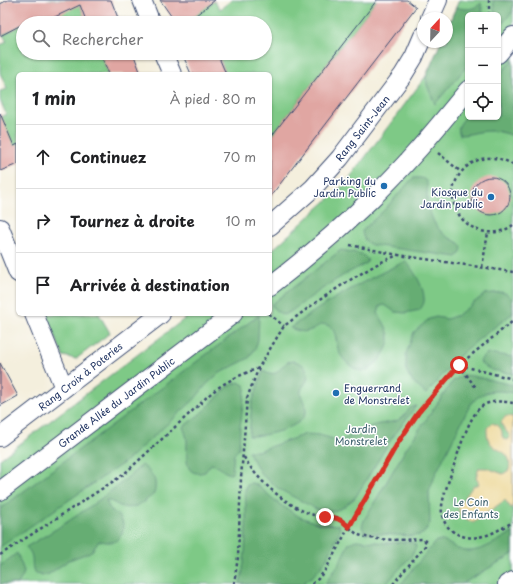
<!DOCTYPE html>
<html lang="fr">
<head>
<meta charset="utf-8">
<style>
  :root { --surface:#fff; --page:#f6f6f6; --text:#202124; --muted:#757577; --line:#e0e0e0 }
  body { margin:0; font-family:"Playpen Sans",sans-serif; background:var(--page); color:var(--text) }
  .controls { position:absolute; right:12px; top:12px; display:grid; overflow:hidden; border-radius:6px; box-shadow:0 1px 3px #0004 }
  .controls button { width:36px; height:36px; display:grid; place-items:center; padding:0; border:0; border-bottom:1px solid var(--line); background:var(--surface); color:var(--text); font:20px sans-serif }
  .compass { position:absolute; left:417px; top:12px; width:36px; height:36px; border-radius:50%; background:var(--surface); box-shadow:0 1px 3px #0004; rotate:22deg }
  .stop { position:absolute; width:12px; height:12px; margin:-9px; border:3px solid #d93025; border-radius:50%; background:#fff }
  .stop.end { background:#d93025; border-color:#fff; box-shadow:0 1px 4px #0008 }
  .list { margin:0; padding:0; list-style:none }
  h2 { display:flex; justify-content:space-between; align-items:center; height:52px; margin:0; padding:0 16px; font-size:17px }
  h2 small { font-size:13px; font-weight:400; color:var(--muted) }
  .list li { display:grid; grid-template-columns:26px 1fr auto; gap:12px; align-items:center; box-sizing:border-box; height:64px; padding:0 16px; border-top:1px solid var(--line) }
  .list b { display:block; font-size:15px; white-space:nowrap }
  .list em { font-size:13px; font-style:normal; color:var(--muted) }
  .icon { flex:none; width:22px; height:22px; fill:none; stroke:currentColor; stroke-width:2; stroke-linecap:round; stroke-linejoin:round }
  .map { position:relative; flex:none; width:513px; height:584px; overflow:hidden }
  .search { position:absolute; background:var(--surface); box-shadow:0 1px 3px #0004; left:16px; top:16px; width:256px; height:44px; display:flex; align-items:center; gap:10px; box-sizing:border-box; padding:0 14px; border-radius:22px; color:var(--muted); font-size:15px }
  .panel { position:absolute; background:var(--surface); box-shadow:0 1px 3px #0004; left:16px; top:72px; width:256px; height:244px; border-radius:6px }
  .map>svg:first-child { display:block }
</style>
</head>
<body>
<div class="map">
<svg width="513" height="584" viewBox="0 0 513 584">
  <rect width="100%" height="100%" fill="#fff"/>
  <filter id="ink" filterUnits="userSpaceOnUse"><feTurbulence type="fractalNoise" baseFrequency=".025" numOctaves="2"/><feDisplacementMap in="SourceGraphic" scale="8" xChannelSelector="R" yChannelSelector="G"/><feConvolveMatrix kernelMatrix="1 2 1 2 8 2 1 2 1" color-interpolation-filters="sRGB"/></filter>
  <filter id="wash" filterUnits="userSpaceOnUse"><feTurbulence type="fractalNoise" baseFrequency=".012" numOctaves="4" result="noise"/><feDisplacementMap in="SourceGraphic" scale="16" xChannelSelector="R" yChannelSelector="G"/><feGaussianBlur stdDeviation="0.9" result="paint"/><feColorMatrix in="noise" values="0 0 0 0 0 0 0 0 0 0 0 0 0 0 0 0 0 1.4 0 .05"/><feComposite in="paint" operator="in"/></filter>
  <g filter="url(#wash)">
    <rect width="100%" height="100%" fill="#f4efdd"/>
    <g fill="#7ec986" stroke="#4c7c72" fill-rule="evenodd">
      <path d="M47 0H78L87 23H42Z"/>
      <path d="M232 0H377L270 138V74H226L217 53H265V23H189L188 21 214 1 220 9Z"/>
      <path d="M459 0H513V584H0V459L191 314H270V252L345 184 426 76 441 42H447V28ZM468 15H498V117H468Z"/>
      <path d="M23 24V53H100L109 74H18V144L14 146 0 117 6 114 0 100V91L7 89 0 73V45L7 42 3 35Z"/>
      <path d="M46 314H99L110 333 76 359 63 356Z"/>
    </g>
    <g fill="#66ad73" stroke="#406e68">
      <path d="M493 0 513 1V11L498 29V15H495Z"/>
      <path d="M481 3 483 15H468V65L435 104 427 85 426 76 441 42H447V28L456 7C465 10 474 10 481 3Z"/>
      <path d="M513 59V136C502 131 491 130 479 132 473 133 467 135 460 135 455 126 463 121 468 114V117H498V77Z"/>
      <path d="M413 178C418 178 422 177 425 180 429 184 427 191 427 195 427 205 430 213 434 222 436 226 440 231 444 234 453 242 470 243 457 257L372 245C365 242 363 239 362 231L384 210Z"/>
      <path d="M341 250 362 254 368 260 366 264C338 276 315 294 290 312L284 315C278 312 274 311 272 304Z"/>
      <path d="M406 261C413 270 424 286 424 298 425 303 422 306 420 310L405 313 395 312 385 305 380 306 378 313C382 320 389 329 389 338 390 349 373 372 362 371 354 371 342 359 339 352 335 343 338 329 327 325 320 322 315 330 308 331 302 333 296 330 290 328 327 301 365 280 406 261Z"/>
      <path d="M502 292 507 294 512 299 513 313 479 339 460 355 426 394 411 380 406 370V354L414 332 429 319 436 317 447 319 458 315 485 294Z"/>
      <path d="M259 315 258 340 256 347 249 358 218 374 206 385 194 400 125 462 0 547V509Z"/>
      <path d="M488 353 513 357V374L492 370 482 365 480 361 483 357Z"/>
      <path d="M293 361C302 362 311 369 307 380 305 385 300 388 301 394 302 400 307 405 306 412 304 428 262 437 249 436L252 403 263 371 269 374 276 373 287 362Z"/>
      <path d="M463 375 472 376 513 385V393C495 389 482 390 470 405L436 473 429 492 430 523 424 533 420 535 411 536 365 533 362 527 364 520 407 447 453 381Z"/>
      <path d="M239 382 245 386V391L240 427 239 449 234 454 232 473 230 474C222 472 221 466 211 464L205 472C183 478 187 457 187 442 187 437 185 432 183 427L200 414 229 386Z"/>
      <path d="M416 406 390 441 355 498 342 508 334 511 325 512 316 509 279 489 261 474 248 451H258L306 434 319 435 341 441 374 425 397 421 404 416 410 408Z"/>
      <path d="M142 465C153 474 158 480 154 494 145 501 133 512 120 506 115 504 112 501 106 500 110 514 117 512 121 519 126 527 122 541 112 542 108 543 103 541 99 541L93 550 88 553 69 560 49 574 42 576 34 572C30 563 36 556 26 547 65 525 109 495 142 465Z"/>
      <path d="M251 483 256 484 279 504 300 517 320 524 339 525 340 530C330 552 324 572 301 584H240C247 557 247 517 245 490L247 485Z"/>
      <path d="M513 532V554L462 584H401L436 541C447 538 454 551 467 551 483 552 500 539 513 532Z"/>
      <path d="M356 540 385 543 410 542 415 544 416 547 412 555 386 584H325L338 565 349 543Z"/>
      <path d="M17 553 24 571 23 575 18 584H0V566Z"/>
    </g>
    <path fill="#eeda9e" stroke="#84847e" d="M506 416 513 417V507L511 508 505 500 473 523 460 515 458 507 473 486 479 484 476 477 479 468H487L503 474 509 470C513 449 497 454 489 441 487 437 487 433 487 428L492 423C498 425 503 428 502 436L505 440 509 439 510 436 503 427 501 422Z"/>
    <g id="blocks">
      <g fill="#e0a6a2">
        <path d="M8 0H111L120 23H87L80 5 42 23H23V24L0 36V4Z"/>
        <path d="M160 0H215L186 23H176Z"/>
        <path d="M377 0H407L416 7 270 197V138Z"/>
        <path d="M100 53H133L141 74H109Z"/>
        <path d="M182 53H217L226 74H191Z"/>
        <path d="M0 113 14 146 18 144V164L0 171Z"/>
        <circle cx="491" cy="196" r="19"/>
        <path d="M0 363 18 396 0 406Z"/>
      </g>
    </g>
  </g>
  <g filter="url(#ink)">
    <use href="#blocks" fill-opacity="0" stroke="#3c4c71" stroke-width="1"/>
    <g fill="none" stroke-linecap="round" stroke-linejoin="round">
      <defs>
        <g id="minor">
          <path d="M142 0 151 23"/>
          <path d="M430 18 438 0"/>
          <path d="M163 53 172 74"/>
          <path d="M498 54 513 36"/>
          <path d="M270 226 313 188 340 158 403 75 414 57 423 36"/>
          <path d="M0 228 18 273"/>
          <path d="M270 286C304 260 338 231 369 201 405 167 437 128 468 90"/>
          <path d="M34 314 64 388"/>
          <path d="M0 437 161 314"/>
          <path d="M0 491 233 314"/>
          <path d="M507 584 513 581"/>
        </g>
      </defs>
      <use href="#minor" stroke="#3c4c71" stroke-width="20"/>
      <g stroke="#3c4c71" stroke-width="2.5" stroke-dasharray="3 3" stroke-linecap="butt">
        <path d="M489 0V15"/>
        <path d="M438 153 461 172"/>
        <path d="M513 165C476 140 433 186 463 220 468 225 474 229 481 231 492 234 504 232 513 225"/>
        <path d="M350 245 398 255"/>
        <path d="M482 267 488 233"/>
        <path d="M269 314 284 326"/>
        <path d="M459 365 513 379"/>
        <path d="M459 365 477 389"/>
        <path d="M513 403C503 401 489 400 481 407 469 416 459 451 454 465 450 478 444 492 442 506 439 529 462 542 483 536 494 534 503 527 513 522"/>
        <path d="M244 457C256 480 289 508 314 515 321 517 332 515 338 518 346 522 351 531 359 535 374 541 407 540 423 539L426 542 425 546 393 584"/>
        <path d="M0 555 123 475 201 403C217 385 237 376 259 368"/>
        <path d="M234 584 238 557 241 478 247 398 259 367 284 326 315 303 345 283 379 263 398 255 513 272"/>
        <path d="M312 584 318 579 326 569 349 527 399 441 418 413 459 365 513 321"/>
      </g>
      <use href="#minor" stroke="#fff" stroke-width="18"/>
    </g>
  </g>
  <g fill="none" stroke-linecap="round" stroke-linejoin="round" filter="url(#ink)">
    <path stroke="#d93025" stroke-width="5" d="M325 517C336 517 341 519 349 527L399 441 418 413 459 365"/>
  </g>
  <g fill="#1f6fb2" stroke="#fff" stroke-width="1.5">
    <circle cx="384" cy="186" r="4"/>
    <circle cx="491" cy="197" r="4"/>
    <circle cx="336" cy="393" r="4"/>
  </g>
  <g text-anchor="middle" dominant-baseline="central" stroke-width="3" stroke-linejoin="round" paint-order="stroke">
    <g font-size="10" fill="#1b2f5e" stroke="#fff">
      <text transform="translate(362 128) rotate(-52)">Rang Saint-Jean</text>
      <text transform="translate(80 376) rotate(-38)">Rang Croix à Poteries</text>
      <text transform="translate(116 402) rotate(-37)">Grande Allée du Jardin Public</text>
    </g>
    <g font-size="10" fill="#1b2f5e" stroke="#fff" text-anchor="end">
      <text x="376" y="180">Parking du<tspan x="376" dy="12">Jardin Public</tspan></text>
      <text x="483" y="191">Kiosque du<tspan x="483" dy="12">Jardin public</tspan></text>
      <text x="344" y="387" text-anchor="start">Enguerrand<tspan x="344" dy="12">de Monstrelet</tspan></text>
    </g>
    <g font-size="10" fill="#395d6a" stroke="#fff">
      <text x="361" y="428">Jardin<tspan x="361" dy="12">Monstrelet</tspan></text>
      <text x="471" y="501">Le Coin<tspan x="471" dy="12">des Enfants</tspan></text>
    </g>
  </g>
</svg>
<div class="controls">
<button>+</button>
<button>−</button>
<button><svg class="icon" aria-label="locate" viewBox="0 0 24 24"><circle cx="12" cy="12" r="6"/><path d="M12 2v4M12 18v4M2 12h4M18 12h4"/></svg></button>
</div>
<svg class="compass" viewBox="-18 -18 36 36"><path d="M0-13l5 13h-10z" fill="#e53935"/><path d="M0 13l5-13h-10z" fill="#757577"/></svg>
<div class="stop" style="left:459px;top:365px"></div>
<div class="stop end" style="left:325px;top:517px"></div>
<div class="search"><svg class="icon" aria-label="search" viewBox="0 0 24 24"><circle cx="10" cy="10" r="6"/><path d="M15 15l6 6"/></svg>Rechercher</div>
<section class="panel">
<h2>1 min<small>À pied · 80 m</small></h2>
<ul class="list">
<li><svg class="icon" aria-label="ahead" viewBox="0 0 24 24"><path d="M12 20V5M6 11l6-6 6 6"/></svg><div><b>Continuez</b></div><em>70 m</em></li>
<li><svg class="icon" aria-label="right" viewBox="0 0 24 24"><path d="M7 20v-9h11M14 6l5 5-5 5"/></svg><div><b>Tournez à droite</b></div><em>10 m</em></li>
<li><svg class="icon" aria-label="arrive" viewBox="0 0 24 24"><path d="M6 21V4h12l-3 4 3 4H6"/></svg><div><b>Arrivée à destination</b></div></li>
</ul>
</section>
</div>
</body>
</html>
